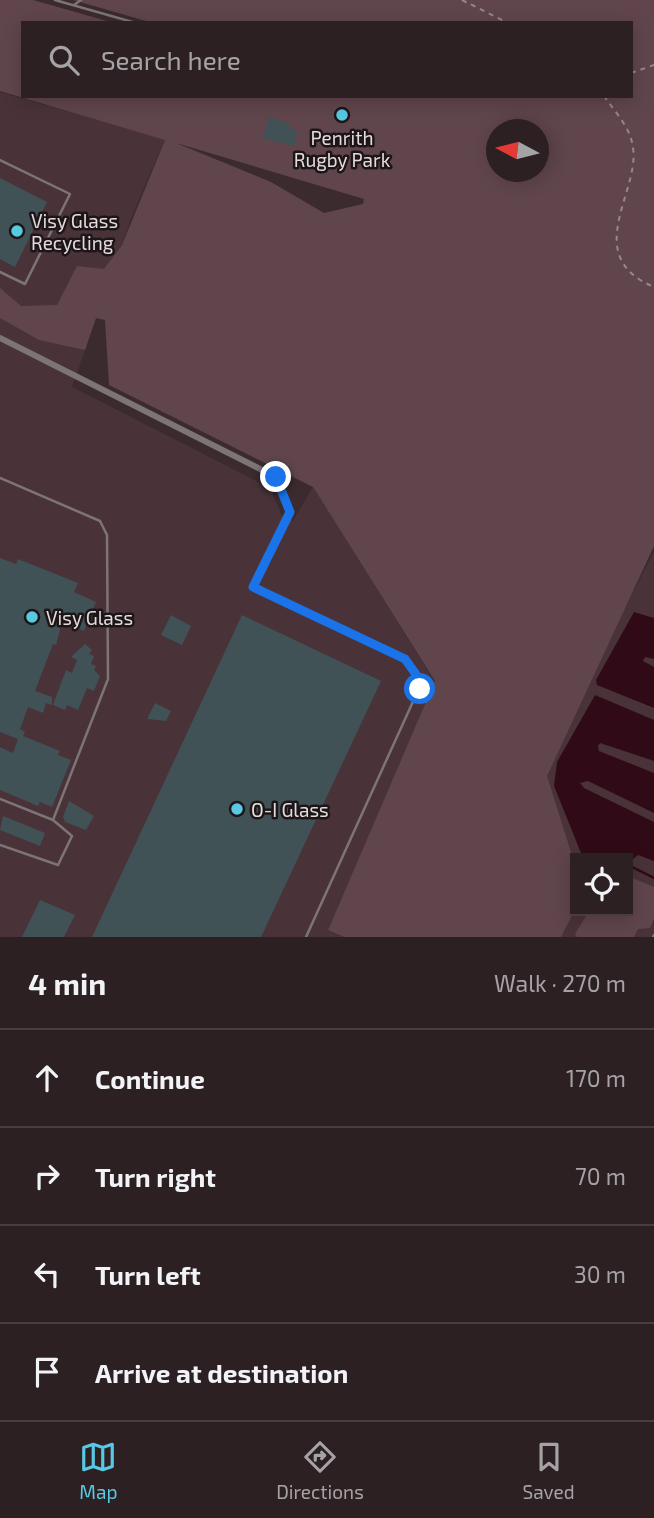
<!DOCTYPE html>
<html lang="en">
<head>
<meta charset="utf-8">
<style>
  :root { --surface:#2c2023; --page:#382d30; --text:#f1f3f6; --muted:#a6a3a6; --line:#483e41; --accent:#57c9e2 }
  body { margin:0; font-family:"Exo 2",sans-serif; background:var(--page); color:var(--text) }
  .controls { position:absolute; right:21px; bottom:21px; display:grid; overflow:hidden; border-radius:0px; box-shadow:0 4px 18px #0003 }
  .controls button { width:63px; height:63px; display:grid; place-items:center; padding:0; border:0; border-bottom:2px solid var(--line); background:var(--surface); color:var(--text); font:35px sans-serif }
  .compass { position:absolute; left:486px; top:119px; width:63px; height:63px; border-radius:50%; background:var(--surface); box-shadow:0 4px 18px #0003; rotate:277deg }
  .stop { position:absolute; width:21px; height:21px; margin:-16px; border:5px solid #1a73e8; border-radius:50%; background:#fff }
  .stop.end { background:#1a73e8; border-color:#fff; box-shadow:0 2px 7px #0008 }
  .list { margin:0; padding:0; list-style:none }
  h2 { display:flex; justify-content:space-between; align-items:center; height:91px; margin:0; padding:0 28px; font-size:30px }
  h2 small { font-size:23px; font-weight:400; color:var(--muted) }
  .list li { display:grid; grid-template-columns:46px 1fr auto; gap:21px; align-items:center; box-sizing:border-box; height:98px; padding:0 28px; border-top:2px solid var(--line) }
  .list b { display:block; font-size:26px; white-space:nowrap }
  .list em { font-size:23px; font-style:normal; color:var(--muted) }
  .icon { flex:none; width:38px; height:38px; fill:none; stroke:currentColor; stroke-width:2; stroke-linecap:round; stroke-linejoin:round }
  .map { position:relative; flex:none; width:654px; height:937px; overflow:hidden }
  .search { position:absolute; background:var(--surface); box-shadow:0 4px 18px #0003; left:21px; right:21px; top:21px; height:77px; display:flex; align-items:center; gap:18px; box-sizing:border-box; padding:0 24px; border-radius:0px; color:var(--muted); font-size:26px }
  .sheet { height:483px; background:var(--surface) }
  nav { display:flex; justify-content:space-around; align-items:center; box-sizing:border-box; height:98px; border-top:2px solid var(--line); background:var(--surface); font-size:19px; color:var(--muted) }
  nav a { display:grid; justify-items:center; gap:4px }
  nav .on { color:var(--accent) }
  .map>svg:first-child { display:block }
</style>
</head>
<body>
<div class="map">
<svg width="654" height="937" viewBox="0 0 654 937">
  <rect width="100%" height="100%" fill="#3b2b2f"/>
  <g fill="#493338">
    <path d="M0 92 165 139 132 216 72 387 270 488 282 516 293 521 313 487 435 682 328 930 344 937H0Z"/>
    <path d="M654 552V937H561L575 910 628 911V858H575V871L537 775Z"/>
  </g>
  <g fill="#60464c" fill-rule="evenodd">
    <path d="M0 0H33L114 23H23V96H631V23H153L73 0H654V546L547 776 575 865V910L561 937H344L328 930 435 681 313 487 109 385 105 320 96 318 85 350 39 340 0 318V288L21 306 57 305 77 266 104 269 122 245 165 140 0 91ZM496 130H538V172H496ZM176 143 364 199 363 204 324 213 271 182Z"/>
    <path d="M628 876 654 887V918L650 928 638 929 634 937H577L575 934 589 911H628Z"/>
  </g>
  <g fill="#300b17">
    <path d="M634 612 654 618V659L645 657 643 661 654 667V708L597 685 596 680Z"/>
    <path d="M595 695 654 720V761L600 743 598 746 599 751 654 773V813L588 781 580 783 584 788 654 822V861L638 855 628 863V858H583L554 786 557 762Z"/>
  </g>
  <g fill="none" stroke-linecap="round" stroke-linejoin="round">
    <path stroke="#300b17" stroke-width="2.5" d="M628 865 654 878"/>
  </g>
  <g fill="#405256">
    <path d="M269 117 290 124 289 129 298 131 294 146 263 138Z"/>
    <path d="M0 178 47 202 15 267 0 259Z"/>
    <path d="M0 558 16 564 18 559 78 583 74 592 96 602 84 631 52 618 61 626 56 645 53 644 35 691 52 697V705L46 703 43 713 28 707 20 729 25 732 23 736 60 751 58 755 71 760 52 807 40 802 38 806 0 790V747L13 753 18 739 0 732Z"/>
    <path d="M171 615 191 626 182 645 161 635Z"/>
    <path d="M242 615 381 681 261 937H92Z"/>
    <path d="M85 644 92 650 89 654 94 656 91 664 96 666 94 670 100 676 94 691 87 688 78 710 67 705 65 710 53 705 66 670 72 673 77 660 71 657Z"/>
    <path d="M155 703 171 711 166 721 147 719Z"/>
    <path d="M69 801 94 816 86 830 65 822 63 817Z"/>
    <path d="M3 816 45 833 40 846 0 830Z"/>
    <path d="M40 900 75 915 64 937H22Z"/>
  </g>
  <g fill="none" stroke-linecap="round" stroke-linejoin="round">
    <g stroke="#95878a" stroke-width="2" stroke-dasharray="5 5" stroke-linecap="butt">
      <path d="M462 0 508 23"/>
      <path d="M631 73 654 65"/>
      <path d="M604 96C615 112 631 128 633 148 640 192 580 256 654 287"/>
    </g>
    <g stroke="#7c7476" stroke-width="2.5">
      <path d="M55 0 136 23"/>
      <path d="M74 5 81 0"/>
      <path d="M0 160 70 194 25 284 0 272"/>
      <path d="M0 478 100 521 107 535 108 679 53 820"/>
      <path d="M287 517 253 587 405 659 421 684 306 937"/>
      <path d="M0 799 53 820 72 836 58 865 0 845"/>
      <path d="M653 937 654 935"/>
    </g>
    <path stroke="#7c7476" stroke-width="6" d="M0 338 278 478 289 508 287 517"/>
  </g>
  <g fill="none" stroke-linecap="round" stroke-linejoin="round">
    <path stroke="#1a73e8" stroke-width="9" d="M276 477 290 512 253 587 405 659 420 680V689"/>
  </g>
  <g fill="#57c9e2" stroke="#1d1618" stroke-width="2.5">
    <circle cx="342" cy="115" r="7"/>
    <circle cx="17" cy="231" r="7"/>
    <circle cx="32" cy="617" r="7"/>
    <circle cx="237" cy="809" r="7"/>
  </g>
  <g text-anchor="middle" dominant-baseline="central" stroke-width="5" stroke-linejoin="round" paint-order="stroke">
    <g font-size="19" fill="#e5dadc" stroke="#1d1618" text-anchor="start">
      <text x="342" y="137" text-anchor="middle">Penrith<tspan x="342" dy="22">Rugby Park</tspan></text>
      <text x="31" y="220">Visy Glass<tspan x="31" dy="22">Recycling</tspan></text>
      <text x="46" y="617">Visy Glass</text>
      <text x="251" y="809">O-I Glass</text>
    </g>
  </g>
</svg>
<div class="controls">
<button><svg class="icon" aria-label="locate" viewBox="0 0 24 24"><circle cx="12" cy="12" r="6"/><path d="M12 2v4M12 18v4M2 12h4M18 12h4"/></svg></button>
</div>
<svg class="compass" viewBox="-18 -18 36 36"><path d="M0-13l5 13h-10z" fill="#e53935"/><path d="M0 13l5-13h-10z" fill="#a6a3a6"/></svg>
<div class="stop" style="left:420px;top:689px"></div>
<div class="stop end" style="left:276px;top:477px"></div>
<div class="search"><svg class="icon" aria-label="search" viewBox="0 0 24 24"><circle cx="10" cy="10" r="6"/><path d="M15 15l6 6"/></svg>Search here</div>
</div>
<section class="sheet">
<h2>4 min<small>Walk · 270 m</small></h2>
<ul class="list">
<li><svg class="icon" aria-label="ahead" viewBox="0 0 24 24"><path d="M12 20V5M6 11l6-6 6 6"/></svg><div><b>Continue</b></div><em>170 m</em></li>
<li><svg class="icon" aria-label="right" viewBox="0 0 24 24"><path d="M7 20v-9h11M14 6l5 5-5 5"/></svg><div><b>Turn right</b></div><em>70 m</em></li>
<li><svg class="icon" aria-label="left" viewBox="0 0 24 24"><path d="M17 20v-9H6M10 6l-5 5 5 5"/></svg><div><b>Turn left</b></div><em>30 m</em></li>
<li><svg class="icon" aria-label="arrive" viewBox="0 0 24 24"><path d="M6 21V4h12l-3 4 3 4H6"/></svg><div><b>Arrive at destination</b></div></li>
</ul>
</section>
<nav>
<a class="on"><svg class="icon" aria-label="map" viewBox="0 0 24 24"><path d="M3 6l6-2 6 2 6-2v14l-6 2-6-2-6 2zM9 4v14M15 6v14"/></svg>Map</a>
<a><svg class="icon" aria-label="directions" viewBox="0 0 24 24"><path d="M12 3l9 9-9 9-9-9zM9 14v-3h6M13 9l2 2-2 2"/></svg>Directions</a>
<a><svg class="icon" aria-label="saved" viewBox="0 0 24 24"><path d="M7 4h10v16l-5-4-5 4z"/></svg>Saved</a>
</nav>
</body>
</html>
